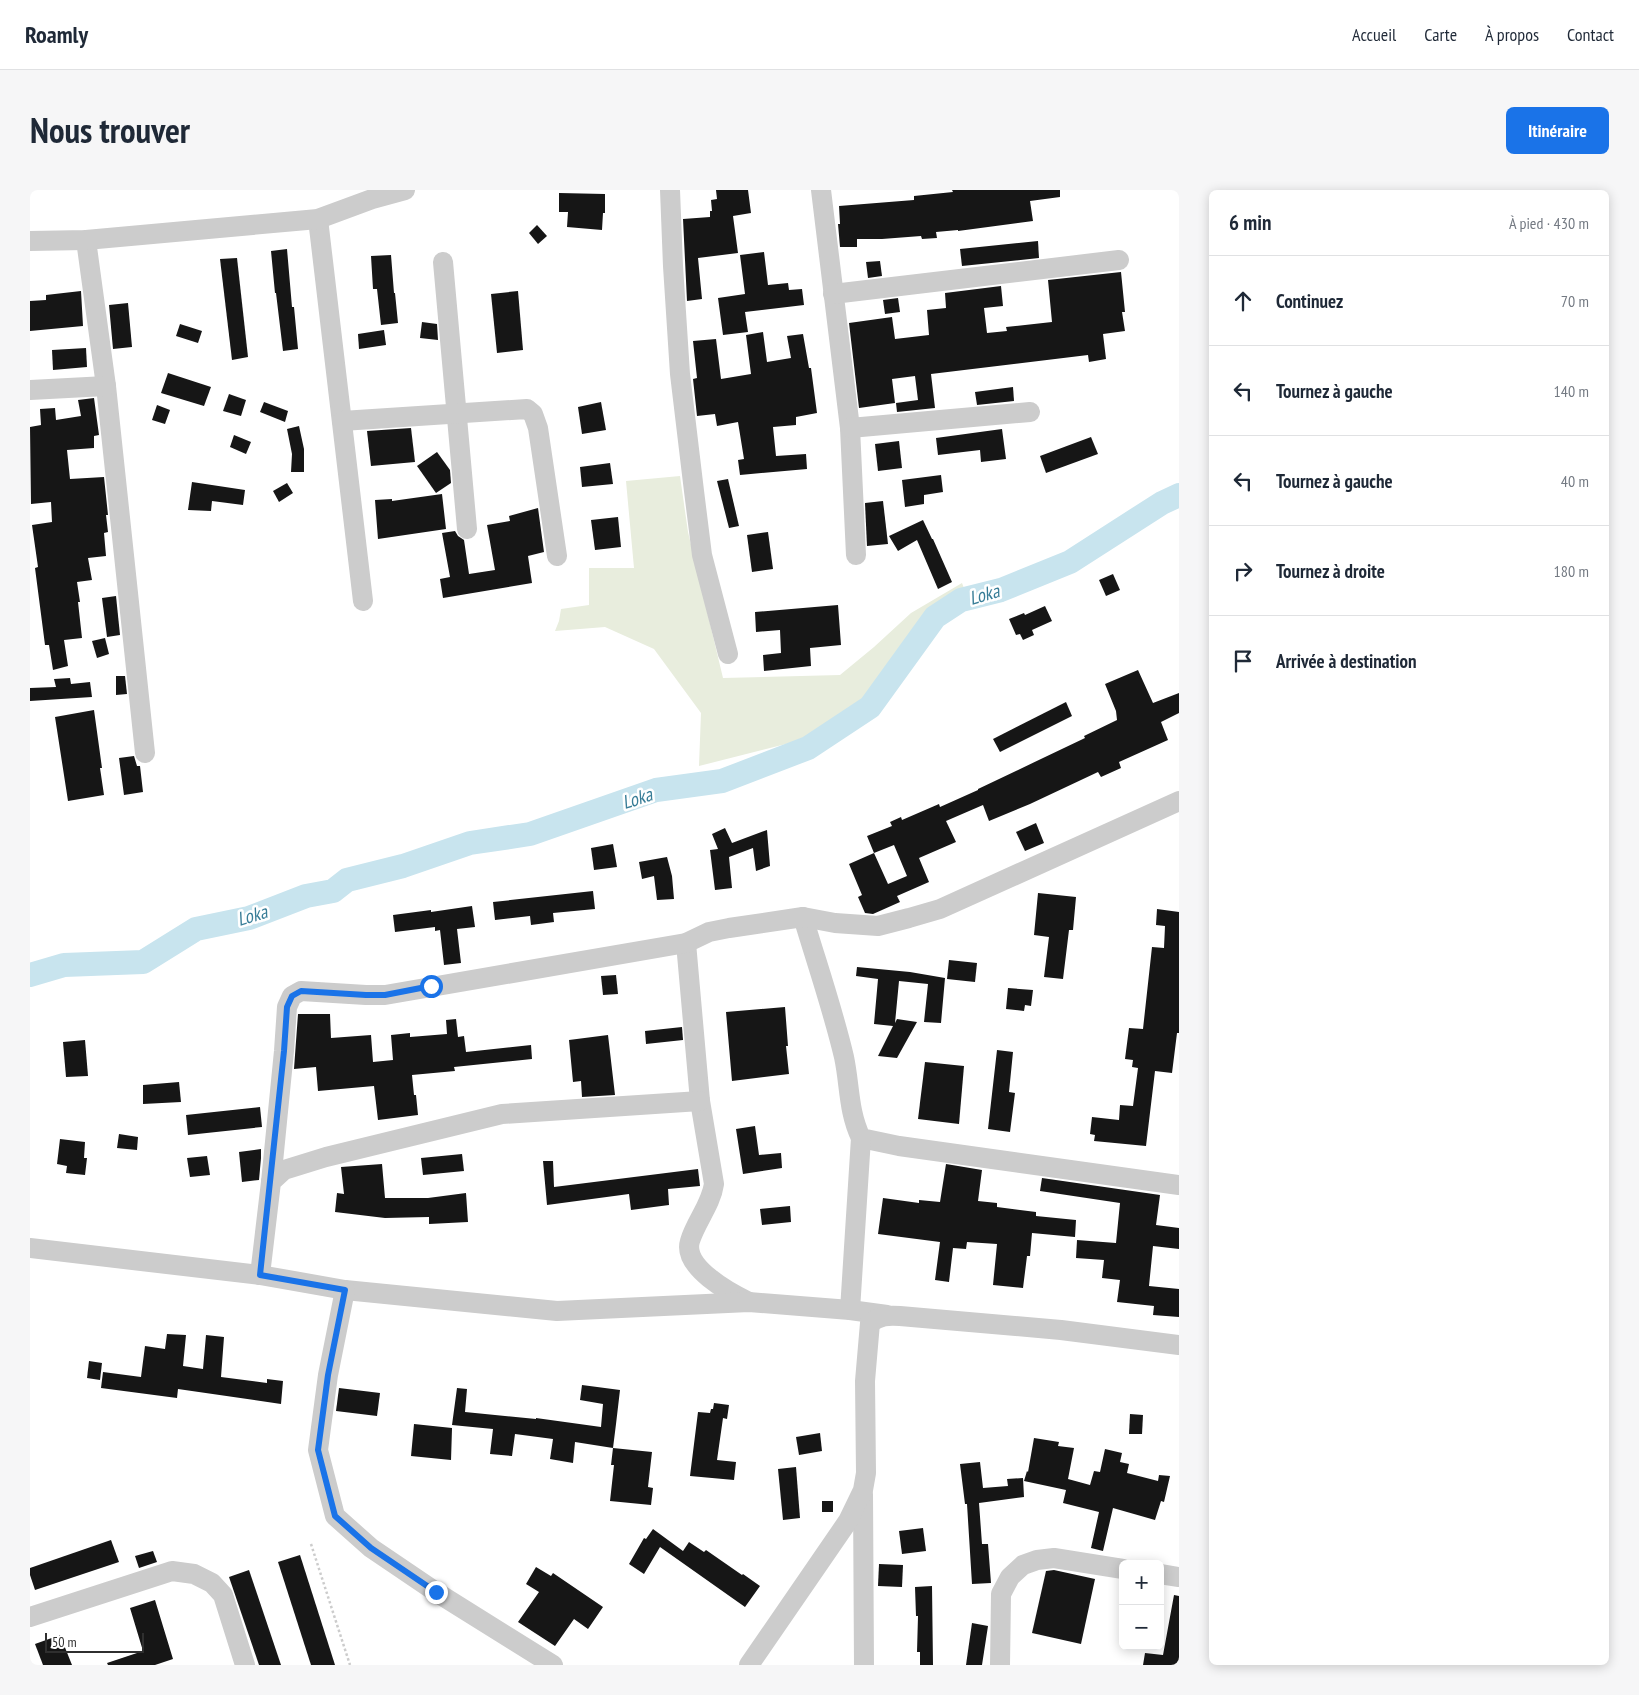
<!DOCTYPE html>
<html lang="fr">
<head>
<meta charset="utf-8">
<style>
  :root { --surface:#fff; --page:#f6f6f7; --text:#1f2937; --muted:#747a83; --line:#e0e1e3; --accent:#1a73e8 }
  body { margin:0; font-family:"PT Sans Narrow",sans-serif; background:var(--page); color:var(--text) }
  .controls { position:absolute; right:15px; bottom:15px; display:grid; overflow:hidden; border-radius:8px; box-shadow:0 2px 12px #0003 }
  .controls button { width:45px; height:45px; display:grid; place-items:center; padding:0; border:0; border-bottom:1px solid var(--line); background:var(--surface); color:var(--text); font:25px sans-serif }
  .scale { position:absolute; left:15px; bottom:12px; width:99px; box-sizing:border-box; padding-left:5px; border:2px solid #2f2f2f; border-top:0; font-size:14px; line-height:18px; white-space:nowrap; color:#2f2f2f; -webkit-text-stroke:4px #fff; paint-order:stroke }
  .stop { position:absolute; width:15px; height:15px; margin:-11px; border:4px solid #1a73e8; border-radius:50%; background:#fff }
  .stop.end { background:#1a73e8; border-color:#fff; box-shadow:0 1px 5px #0008 }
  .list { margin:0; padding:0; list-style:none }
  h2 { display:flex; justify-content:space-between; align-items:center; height:65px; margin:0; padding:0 20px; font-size:21px }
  h2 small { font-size:16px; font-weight:400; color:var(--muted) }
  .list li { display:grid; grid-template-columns:32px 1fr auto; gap:15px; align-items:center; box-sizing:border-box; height:90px; padding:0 20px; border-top:1px solid var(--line) }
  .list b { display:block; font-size:19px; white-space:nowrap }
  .list em { font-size:16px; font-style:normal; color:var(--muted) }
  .icon { flex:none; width:28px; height:28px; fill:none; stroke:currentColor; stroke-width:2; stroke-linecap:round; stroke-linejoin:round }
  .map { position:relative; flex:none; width:1149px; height:1475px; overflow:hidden; border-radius:8px }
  header { display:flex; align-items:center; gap:30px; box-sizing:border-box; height:70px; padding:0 25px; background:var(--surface); border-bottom:1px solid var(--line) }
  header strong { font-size:24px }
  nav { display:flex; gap:28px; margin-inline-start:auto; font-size:18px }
  .intro { display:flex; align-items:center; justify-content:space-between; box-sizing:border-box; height:120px; padding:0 30px }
  h1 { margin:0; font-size:35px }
  .button { padding:12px 22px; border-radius:8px; background:var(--accent); color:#fff; font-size:18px; font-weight:700 }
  main { display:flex; gap:30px; padding:0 30px }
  aside { flex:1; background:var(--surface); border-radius:8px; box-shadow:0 2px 12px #0003 }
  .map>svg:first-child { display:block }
</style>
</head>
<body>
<header>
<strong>Roamly</strong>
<nav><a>Accueil</a><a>Carte</a><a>À propos</a><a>Contact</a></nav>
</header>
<div class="intro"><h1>Nous trouver</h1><a class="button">Itinéraire</a></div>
<main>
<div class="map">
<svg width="1149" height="1475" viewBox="0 0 1149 1475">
  <rect width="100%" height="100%" fill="#fff"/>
  <path fill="#e8eddd" d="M650 286 658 342 693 488 810 485 844 457 881 423 932 393 940 414 919 425 853 503 820 520 768 551 669 576 671 523 624 459 575 437 525 441 529 431 531 419 559 415V378H604L596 291Z"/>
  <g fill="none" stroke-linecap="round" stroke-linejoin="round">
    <path stroke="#c8e4ee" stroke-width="24" d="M0 785 34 775 113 772 166 739 219 728 276 706 303 701 317 690 373 676 440 653 500 644 626 600 692 591 778 558 840 517 905 427 931 410 971 400 1040 372 1132 313 1149 305"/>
  </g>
  <g fill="#161616" fill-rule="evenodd">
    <path d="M686 0H718L721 23 703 26 708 63 668 68 672 109 657 111 653 29 680 27V21H682L681 10 687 9Z"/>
    <path d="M922 0H1030V7L1000 11 1003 31 928 41V40L906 42 907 48 892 49 891 46 852 49H827V57H810L808 34H810L809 16 884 10V6L923 2Z"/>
    <path d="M529 3 575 4V23H573L572 40 537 37 538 22H529Z"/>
    <path d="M507 35 517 46 508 54 499 43Z"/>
    <path d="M1008 51 1009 68 932 76 930 59Z"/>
    <path d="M257 59 262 117H264L268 159 253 161 246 103H245L241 61Z"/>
    <path d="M734 62 738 95 758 93 759 100 772 99 774 115 715 122 718 142 693 145 688 108 715 104 710 65Z"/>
    <path d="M361 65 364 103H365L368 133 351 135 347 99H343L341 66Z"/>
    <path d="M207 68 218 167 202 170 190 69Z"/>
    <path d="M850 71 852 86 838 88 836 72Z"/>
    <path d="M1091 82 1095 122H1092L1095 141 1073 144 1076 169 1059 172 1058 165 901 184 905 218 867 222 866 213 888 210 885 186 862 189 865 213 829 218 819 133 862 127 865 149 899 145 897 120 916 118 915 103 971 96 973 116 954 118 957 143 977 141 976 137 1022 132 1018 90Z"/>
    <path d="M51 101 53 136 0 141V111L16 110V105Z"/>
    <path d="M488 101 493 160 467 163 461 104Z"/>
    <path d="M868 108 870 122 855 124 853 110Z"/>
    <path d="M98 113 102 157 83 159 79 115Z"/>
    <path d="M392 132 407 134 408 150 390 148Z"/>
    <path d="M150 134 172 141 168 153 146 146Z"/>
    <path d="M354 140 356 155 329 159 328 144Z"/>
    <path d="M733 142 737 172 761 168 757 146 773 144 779 178H781L787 223 766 227V235L743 237 746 266 776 264 777 279 710 285 708 270 714 269 708 232 687 236 685 224 667 226 663 189 667 188 663 151 686 149 691 189 721 184 716 145Z"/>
    <path d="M56 158 57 177 23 180 22 160Z"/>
    <path d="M138 183 181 197 174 216 131 203Z"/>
    <path d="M983 197 984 211 947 215 945 202Z"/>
    <path d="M199 204 216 210 211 226 193 221Z"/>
    <path d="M64 208 69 245 64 246V258L37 260 40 289 74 287 78 325H76L78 342 74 343 76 366 58 368 62 390 47 392 50 412H48L52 448 34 450 38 476 23 480 19 455H15L5 378 8 377 2 335 22 332 21 312 1 314 0 237 11 235 10 219 25 218 26 230 51 226 48 210Z"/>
    <path d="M234 212 258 221 255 232 230 222Z"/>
    <path d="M571 212 576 240 552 244 548 217Z"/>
    <path d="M127 215 140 220 135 234 122 230Z"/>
    <path d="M269 236 274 259V282H261L262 264 257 239Z"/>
    <path d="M381 238 385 272 341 276 337 241Z"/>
    <path d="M972 239 976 269 951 272 950 260 908 265 906 248Z"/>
    <path d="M204 245 221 252 216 264 200 257Z"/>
    <path d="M1061 247 1068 264 1016 283 1010 266Z"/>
    <path d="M869 251 872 278 848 281 845 254Z"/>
    <path d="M407 262 420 280 421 293 406 303 387 276Z"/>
    <path d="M580 273 583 294 552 297 550 277Z"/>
    <path d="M911 285 913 302 894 305V314L875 317 872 290Z"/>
    <path d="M698 289 709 336 699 338 687 291Z"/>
    <path d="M162 292 215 300 213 315 182 311 181 321 158 320Z"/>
    <path d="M257 293 263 303 249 312 243 301Z"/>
    <path d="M412 304 416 339 348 349 345 310 362 309V311Z"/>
    <path d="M853 311 858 354 837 356 835 313Z"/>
    <path d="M508 318 514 362 498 366 502 393 413 408 410 389 420 387 412 343 425 341 428 346 434 350 439 384 465 380 457 335 480 331 479 326Z"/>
    <path d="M588 327 591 357 565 360 561 330Z"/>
    <path d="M893 330 902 349H903L922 392 908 399 887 350 868 361 859 346Z"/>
    <path d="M738 342 743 379 722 382 717 345Z"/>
    <path d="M1083 384 1090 400 1076 406 1069 390Z"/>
    <path d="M86 406 90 445 77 447 72 408Z"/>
    <path d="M808 415 811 455 780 458 781 476 734 481 733 465 751 463 750 440 726 442 725 422Z"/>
    <path d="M1015 416 1022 431 1002 440 1004 445 993 450 990 444 986 445 979 429 994 423 995 425Z"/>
    <path d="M75 448 79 464 67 468 62 451Z"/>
    <path d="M1108 480 1123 513 1149 503V523L1131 532 1138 550 1089 572 1091 578 1071 587 1068 582 1000 614 959 631 953 615 916 631 926 652 889 668 899 692 867 706 870 712 843 724 835 723 828 707 832 705 819 674 844 663 837 646 862 636 860 632 871 627 872 630 909 614 910 617 948 600V599L1055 548 1054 546 1087 530 1086 521 1075 494ZM864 655 877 686 858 694 844 663Z"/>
    <path d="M86 486H95L97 504 86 505Z"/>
    <path d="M40 488 41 494 60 492 62 507 0 511V498L26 497 24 489Z"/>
    <path d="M1036 512 1042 526 970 562 963 549Z"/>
    <path d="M64 520 72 578H70L74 605 38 611 25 527Z"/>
    <path d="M104 566 107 576H110L113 602 94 605 89 568Z"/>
    <path d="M1006 633 1014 653 995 661 986 642Z"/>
    <path d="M695 638 702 653 737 640 740 676 726 681 723 658 699 667 702 698 685 700 680 660 688 659 682 644Z"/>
    <path d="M583 654 587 677 564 680 561 658Z"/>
    <path d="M637 667 642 686 644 709 627 710 624 686 612 689 609 672Z"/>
    <path d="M563 701 565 719 523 723 524 732 501 735 500 726 465 730 463 712Z"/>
    <path d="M1008 703 1046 707 1043 740H1039L1033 789 1014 787 1019 747 1004 745Z"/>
    <path d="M442 716 445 737 427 739 431 773 414 775 410 740 405 741V737L365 742 363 725 401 720V722Z"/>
    <path d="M1127 719 1149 722V843H1147L1142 883 1125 881 1116 956 1064 951 1065 945 1060 944 1062 927 1089 930 1090 915 1103 916 1108 878 1102 877 1103 870 1095 869 1099 838 1113 839 1122 757 1134 758 1135 736 1126 735Z"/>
    <path d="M919 770 947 773 945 792 917 789Z"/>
    <path d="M827 777 880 782 915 788 911 833 894 832 898 794 869 791 865 833 867 829 887 832 867 868 848 866 863 836 844 834 848 789 826 786Z"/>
    <path d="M586 785 588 804 573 805 571 786Z"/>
    <path d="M978 798 1003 800 1001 816 995 815 994 821 976 819Z"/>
    <path d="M755 817 758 856H756L759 884 702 891 696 822Z"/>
    <path d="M268 824H300L301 848 341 845 343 872 363 870 361 845 380 843V847L417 844 416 830 426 829 428 847 434 846 436 862 501 855 502 869 424 877 425 881 382 885 384 905H386L388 925 348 930 344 896 288 901 286 877 264 879Z"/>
    <path d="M652 837 653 850 616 854 615 841Z"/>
    <path d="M578 845 585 905 552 907 551 891 543 892 539 850Z"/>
    <path d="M55 850 58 886 36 887 33 852Z"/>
    <path d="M967 860 983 862 979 902 985 903 980 942 958 939Z"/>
    <path d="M895 872 934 876 929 934 888 929Z"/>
    <path d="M149 892 151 912 113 914V895Z"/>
    <path d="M230 917 232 937 158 945 156 925Z"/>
    <path d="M725 936 729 965 751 963 752 978 713 984 706 939Z"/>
    <path d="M89 944 108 947 107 960 87 958Z"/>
    <path d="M30 949 55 952 54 968H57L55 985 36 983 37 976 27 974Z"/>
    <path d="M231 959V968L229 990 212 992 209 962Z"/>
    <path d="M432 964 434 981 393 985 391 968Z"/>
    <path d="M177 966 180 985 160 987 157 968Z"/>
    <path d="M513 971H523L524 997 668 979 670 996 638 999 639 1015 601 1020 599 1004 517 1015Z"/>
    <path d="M352 974 355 1008H398L436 1003 438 1032 399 1034V1027L355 1028 305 1022 307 1003 314 1004 311 977Z"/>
    <path d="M916 974 952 980 948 1011 967 1013V1017L1006 1022V1026L1046 1030 1045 1047 1002 1043 1000 1066H997L993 1098 963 1095 967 1054 937 1052 936 1059 923 1058 919 1092 905 1090 910 1052 848 1044 853 1008 889 1013V1010L910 1012Z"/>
    <path d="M1012 988 1130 1005 1126 1035 1149 1038V1059L1123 1056 1119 1096 1149 1099V1127L1123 1125 1124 1116 1087 1112 1090 1090 1072 1088 1074 1070 1046 1068 1047 1050 1086 1053 1090 1013 1010 1001Z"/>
    <path d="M760 1016 761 1032 732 1035 730 1019Z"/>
    <path d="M137 1144 156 1145 153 1176 173 1179 176 1145 194 1147 191 1187 237 1193V1189L253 1191 251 1214 148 1199 147 1208 71 1198 73 1182 111 1187 115 1156 135 1159Z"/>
    <path d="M59 1171 72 1173 70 1190 57 1188Z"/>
    <path d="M552 1195 590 1200 586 1234 583 1258 545 1252 543 1273 520 1269 523 1249 485 1244 482 1266 460 1264 463 1239 422 1235 427 1198 437 1199 435 1222 506 1229V1228L571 1237 573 1214 550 1210Z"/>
    <path d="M309 1198 350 1203 347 1226 306 1221Z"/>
    <path d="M684 1213 699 1215 697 1229 693 1228 687 1270 706 1272 704 1290 660 1286 668 1222 680 1223 681 1219H683Z"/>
    <path d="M1100 1224 1113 1225 1112 1244H1099Z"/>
    <path d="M384 1234 422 1238 421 1270 381 1266Z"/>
    <path d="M790 1243 792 1261 769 1265 766 1247Z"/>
    <path d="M1004 1248 1029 1252 1028 1256 1044 1258 1038 1289 1060 1295 1064 1281 1070 1282 1075 1259 1092 1263 1090 1272 1099 1274 1097 1283 1128 1291 1129 1285 1140 1286 1134 1312 1131 1311 1125 1330 1083 1318 1073 1361 1061 1358 1069 1322 1033 1313 1036 1300 994 1291 997 1281 998 1282Z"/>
    <path d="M583 1258 622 1262 618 1297 623 1298 621 1315 580 1311 584 1275H581Z"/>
    <path d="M950 1272 953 1298 978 1296 977 1289 993 1288 994 1307 949 1313 952 1354H958L961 1393 942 1394 937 1314H935L930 1274Z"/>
    <path d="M766 1277 770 1328 753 1330 748 1279Z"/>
    <rect x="792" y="1311" width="11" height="11"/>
    <path d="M893 1338 896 1361 872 1364 869 1341Z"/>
    <path d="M623 1339 653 1361 659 1352 674 1362 676 1360 712 1385 713 1384 730 1396 715 1417 630 1357 614 1384 599 1374 614 1348 616 1349Z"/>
    <path d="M81 1350 89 1372 5 1400 0 1385V1378Z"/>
    <path d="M123 1361 127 1372 109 1378 105 1366Z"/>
    <path d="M270 1365 305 1475H281L248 1372Z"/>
    <path d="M849 1374 873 1375 872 1397 848 1396Z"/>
    <path d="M506 1377 521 1386 523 1383 573 1417 558 1439 544 1429 525 1456 488 1432 509 1402 496 1394Z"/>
    <path d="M219 1380 251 1475H229L199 1387Z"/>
    <path d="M1024 1380 1065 1389 1051 1454 1002 1443 1016 1381Z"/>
    <path d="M902 1396 903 1475H890V1462H887L888 1426H886L885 1397Z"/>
    <path d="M1144 1405 1149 1406V1475H1113L1115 1463 1133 1465Z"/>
    <path d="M125 1410 143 1469 125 1475H78L77 1473 113 1461 100 1418Z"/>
    <path d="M942 1433 958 1436 952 1475H936Z"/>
    <path d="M30 1445 42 1475H13L5 1454Z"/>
  </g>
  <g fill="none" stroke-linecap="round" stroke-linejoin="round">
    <path stroke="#ccc" stroke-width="2.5" stroke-dasharray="2.5 2.5" stroke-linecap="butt" d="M281 1354 320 1475"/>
    <g stroke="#ccc" stroke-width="20">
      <path d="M640 0 643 76 650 184 664 301 672 365 698 464"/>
      <path d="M791 0 820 238 826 365"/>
      <path d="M288 29 333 411"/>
      <path d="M56 50 76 196 115 563"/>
      <path d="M0 51 56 50 288 29 342 9 375 0"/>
      <path d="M413 72 437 339"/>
      <path d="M803 104 1089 70"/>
      <path d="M0 200 76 196"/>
      <path d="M312 231 497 219 503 224 508 238 527 366"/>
      <path d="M820 238 1000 222"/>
      <path d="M773 727C787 774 803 820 814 867 820 895 818 921 831 948L869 956 1149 995"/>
      <path d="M656 753 670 911 684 994C681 1015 666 1031 660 1051 652 1077 700 1103 719 1112"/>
      <path d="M241 992 254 861 257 817 262 806 271 801 336 805H355L656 753 679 742 699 738 773 727 805 733 848 736 879 728 910 719 1149 611"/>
      <path d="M0 1058 230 1085 315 1100 527 1121 719 1112 820 1120 857 1125"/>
      <path d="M230 1085 241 992 254 980 296 967 472 924 670 911"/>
      <path d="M315 1100 298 1185 288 1260 305 1326 341 1358 406 1402 523 1475"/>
      <path d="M820 1120 831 948"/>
      <path d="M833 1304 834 1475"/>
      <path d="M1130 1384 1149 1387"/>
      <path d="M0 1427 142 1381 164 1384 182 1393 193 1405 215 1475"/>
      <path d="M719 1475 818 1331 833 1300 836 1283 835 1191 840 1133C850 1126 857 1125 870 1126L1031 1140 1149 1155"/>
      <path d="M970 1475 971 1404 980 1387 993 1375 1007 1370 1024 1368 1093 1379"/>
    </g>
  </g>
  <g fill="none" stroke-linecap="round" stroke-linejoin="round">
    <path stroke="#1a73e8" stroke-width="6" d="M401 796 355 805H336L271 801 262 806 257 817 254 861 230 1085 315 1100 298 1185 288 1260 305 1326 341 1358 406 1402"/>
  </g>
  <g text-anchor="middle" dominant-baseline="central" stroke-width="5" stroke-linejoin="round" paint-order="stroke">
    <g font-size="19" font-style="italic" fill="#387d97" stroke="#fff">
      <text transform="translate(954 404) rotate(-16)">Loka</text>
      <text transform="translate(607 608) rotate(-18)">Loka</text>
      <text transform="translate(222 725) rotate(-17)">Loka</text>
    </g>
  </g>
</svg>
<div class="controls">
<button>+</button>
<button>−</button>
</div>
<div class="scale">50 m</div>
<div class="stop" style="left:401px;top:796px"></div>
<div class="stop end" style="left:406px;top:1402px"></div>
</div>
<aside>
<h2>6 min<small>À pied · 430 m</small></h2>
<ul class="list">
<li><svg class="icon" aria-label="ahead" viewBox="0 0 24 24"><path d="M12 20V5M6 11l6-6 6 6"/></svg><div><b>Continuez</b></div><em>70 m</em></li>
<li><svg class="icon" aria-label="left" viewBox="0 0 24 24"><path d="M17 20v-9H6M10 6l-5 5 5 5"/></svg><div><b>Tournez à gauche</b></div><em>140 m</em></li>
<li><svg class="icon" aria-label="left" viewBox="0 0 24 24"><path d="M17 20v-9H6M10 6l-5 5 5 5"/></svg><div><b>Tournez à gauche</b></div><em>40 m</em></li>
<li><svg class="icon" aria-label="right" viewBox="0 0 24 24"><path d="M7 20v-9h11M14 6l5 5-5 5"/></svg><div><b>Tournez à droite</b></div><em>180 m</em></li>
<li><svg class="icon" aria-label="arrive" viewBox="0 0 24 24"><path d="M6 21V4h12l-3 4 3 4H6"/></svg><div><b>Arrivée à destination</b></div></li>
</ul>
</aside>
</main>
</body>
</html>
